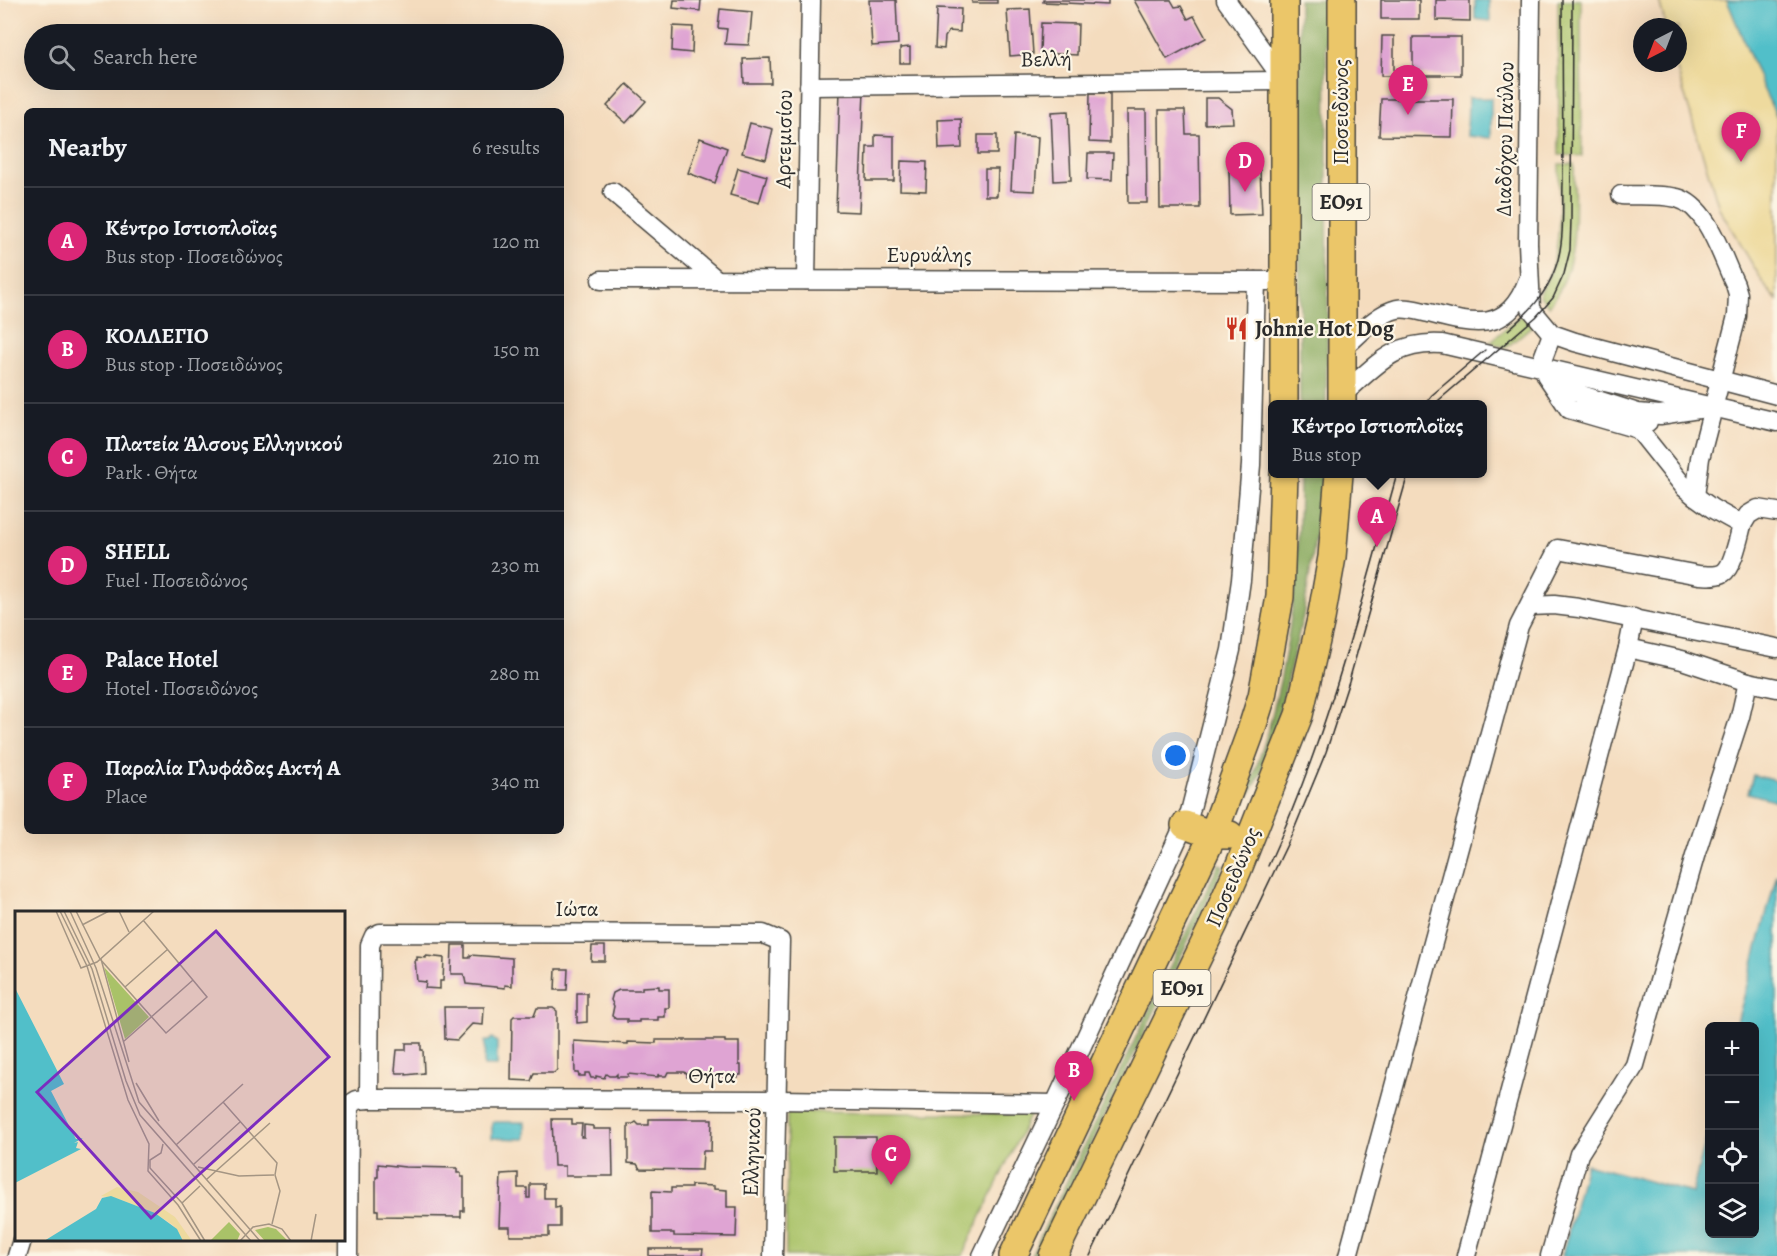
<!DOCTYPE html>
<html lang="en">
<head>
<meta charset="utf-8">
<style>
  :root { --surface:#171b24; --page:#242831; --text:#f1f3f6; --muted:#9ea1a6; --line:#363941; --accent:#db2777 }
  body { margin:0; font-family:Alegreya,serif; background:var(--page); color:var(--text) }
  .controls { position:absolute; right:18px; bottom:18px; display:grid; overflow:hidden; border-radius:9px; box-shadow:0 6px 24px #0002 }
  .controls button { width:54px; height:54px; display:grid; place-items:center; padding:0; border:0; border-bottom:2px solid var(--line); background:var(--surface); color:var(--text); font:30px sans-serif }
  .compass { position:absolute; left:1633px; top:18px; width:54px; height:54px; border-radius:50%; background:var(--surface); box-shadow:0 6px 24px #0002; rotate:222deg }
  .you { position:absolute; left:1176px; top:756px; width:21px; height:21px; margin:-15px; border:4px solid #fff; border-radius:50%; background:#1a73e8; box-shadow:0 0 0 9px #1a73e833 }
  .badge { display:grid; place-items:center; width:39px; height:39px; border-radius:50%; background:var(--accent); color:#fff; font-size:20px; font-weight:700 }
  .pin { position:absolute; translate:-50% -50px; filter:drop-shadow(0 2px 3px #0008) }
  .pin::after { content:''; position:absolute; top:32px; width:21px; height:18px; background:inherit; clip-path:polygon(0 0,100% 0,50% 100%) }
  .popup { position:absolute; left:1268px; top:400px; width:219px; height:78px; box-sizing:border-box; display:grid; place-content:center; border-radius:9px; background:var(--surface); filter:drop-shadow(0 2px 4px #0005); font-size:20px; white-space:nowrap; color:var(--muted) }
  .popup b { font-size:22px; color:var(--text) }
  .popup::after { content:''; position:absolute; left:50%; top:100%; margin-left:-12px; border:12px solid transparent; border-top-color:var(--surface) }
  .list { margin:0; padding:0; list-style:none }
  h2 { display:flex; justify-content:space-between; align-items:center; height:78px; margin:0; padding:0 24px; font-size:26px }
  h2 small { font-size:20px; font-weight:400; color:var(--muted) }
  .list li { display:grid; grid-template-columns:39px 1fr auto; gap:18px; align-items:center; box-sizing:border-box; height:108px; padding:0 24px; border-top:2px solid var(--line) }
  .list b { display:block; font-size:22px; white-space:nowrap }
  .list p { margin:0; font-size:20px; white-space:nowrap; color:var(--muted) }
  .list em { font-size:20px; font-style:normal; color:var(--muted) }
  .icon { flex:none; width:33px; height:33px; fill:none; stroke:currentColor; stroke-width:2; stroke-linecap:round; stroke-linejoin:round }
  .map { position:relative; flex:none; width:1777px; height:1256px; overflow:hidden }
  .search { position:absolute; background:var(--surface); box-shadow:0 6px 24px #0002; left:24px; top:24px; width:540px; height:66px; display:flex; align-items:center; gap:15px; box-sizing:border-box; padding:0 21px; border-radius:33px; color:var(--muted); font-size:22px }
  .panel { position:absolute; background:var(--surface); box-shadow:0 6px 24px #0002; left:24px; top:108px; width:540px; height:726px; border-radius:9px }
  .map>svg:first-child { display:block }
</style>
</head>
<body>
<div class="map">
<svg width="1777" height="1256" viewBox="0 0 1777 1256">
  <rect width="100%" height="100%" fill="#fcf5e5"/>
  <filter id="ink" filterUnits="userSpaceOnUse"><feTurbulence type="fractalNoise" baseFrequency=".0167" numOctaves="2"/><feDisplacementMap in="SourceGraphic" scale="12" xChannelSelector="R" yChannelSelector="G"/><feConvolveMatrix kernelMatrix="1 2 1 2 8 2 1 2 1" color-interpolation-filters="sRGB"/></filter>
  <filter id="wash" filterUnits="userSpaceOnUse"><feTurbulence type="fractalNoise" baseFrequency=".008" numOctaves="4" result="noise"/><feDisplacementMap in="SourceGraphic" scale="24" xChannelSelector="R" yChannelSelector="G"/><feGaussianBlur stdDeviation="1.35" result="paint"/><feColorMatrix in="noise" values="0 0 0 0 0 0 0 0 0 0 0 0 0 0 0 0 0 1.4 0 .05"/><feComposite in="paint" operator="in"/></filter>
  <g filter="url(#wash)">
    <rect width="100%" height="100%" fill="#f4dcbe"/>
    <g fill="#a9c268" stroke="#6a764a" stroke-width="1.5">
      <path d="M1558 0H1581L1582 156 1559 155Z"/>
      <path d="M1559 164H1574C1574 212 1581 267 1549 306L1539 295C1564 256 1559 209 1559 164Z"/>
      <path d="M1523 314 1533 325 1506 348 1490 342Z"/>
      <path d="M787 1112 1030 1114 962 1256H786Z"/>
    </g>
    <g fill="#86a85c" stroke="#586a44" stroke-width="1.5">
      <path d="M1299 0H1326L1328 314 1326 404H1300Z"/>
      <path d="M1300 474H1323L1314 547 1303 616 1276 726 1261 773 1249 796 1246 795C1287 693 1300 583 1300 474Z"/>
      <path d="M1219 864 1224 866 1038 1256H1031Z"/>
    </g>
    <path fill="#eeda9e" stroke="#8c8264" stroke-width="1.5" d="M1659 0H1727L1764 90 1777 117V300L1767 289 1719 208 1675 63H1678V27H1666Z"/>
    <g fill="#51bfc9" stroke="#3e757a" stroke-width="1.5">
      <path d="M1475 0H1489L1490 21 1475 19Z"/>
      <path d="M1727 0H1777V117L1764 90Z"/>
      <path d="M1468 98H1491V138L1467 136Z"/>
      <path d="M1753 775 1777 781V801L1748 793Z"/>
      <path d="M1777 874V1256H1562L1586 1164 1692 1193 1709 1128 1710 1234H1754V1026H1736Z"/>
      <path d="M492 1038 497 1042V1066H484L485 1041H489Z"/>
      <path d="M492 1122H525V1139L492 1138Z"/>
    </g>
    <g id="blocks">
      <g fill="#dfa4d3">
        <path d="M674 0H701L700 11 673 8Z"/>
        <path d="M869 0H896L898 44 872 46Z"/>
        <rect x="972" y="0" width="25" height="3"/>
        <path d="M1043 0H1108V5L1043 2Z"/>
        <path d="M1134 0H1171L1175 7 1181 6 1188 19 1194 16 1206 38 1167 59Z"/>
        <rect x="1381" y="0" width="38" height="19"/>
        <path d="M1436 0H1470V21L1436 20Z"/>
        <path d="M937 8 961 9 960 32 949 31 945 37 944 49 935 48Z"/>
        <path d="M720 9 752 12 749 45 725 44 727 29 718 28Z"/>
        <path d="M1030 9 1033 54 1010 56 1007 10Z"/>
        <path d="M1041 23 1078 24 1077 55 1040 53Z"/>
        <path d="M673 26 693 27 692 53 672 51Z"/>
        <path d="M1382 36H1394V76H1381Z"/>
        <rect x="1413" y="37" width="48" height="38"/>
        <path d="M910 47V63H900V48Z"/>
        <path d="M770 58 771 83H744L743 59Z"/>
        <path d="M627 84 646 101 626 123 607 106Z"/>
        <path d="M840 90 864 91 859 212 836 211Z"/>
        <path d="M1090 93H1110V143L1089 142Z"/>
        <path d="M1205 98H1218L1232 109 1233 123 1205 124Z"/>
        <path d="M1381 99H1453L1452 137 1379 136Z"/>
        <path d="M1127 110H1146L1147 203H1128Z"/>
        <path d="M1159 110H1185L1186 134H1199L1200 208H1160Z"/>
        <path d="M1068 111 1071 180 1054 181 1051 112Z"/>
        <path d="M961 119 962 148 939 149 938 120Z"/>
        <path d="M750 123 773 129 766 159 742 153Z"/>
        <path d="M875 135 894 136V181H866L867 147H875Z"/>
        <rect x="978" y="135" width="19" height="19"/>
        <path d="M1014 135 1038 137 1035 191 1011 190Z"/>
        <path d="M700 138 727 148 715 183 688 173Z"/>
        <path d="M1088 153H1113L1112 180 1087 179Z"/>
        <path d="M901 161 927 162 926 191 900 190Z"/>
        <path d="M738 168 767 176 759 203 730 195Z"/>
        <path d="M985 169H998L997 196H985Z"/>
        <path d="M1260 170 1262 214 1230 215 1229 171Z"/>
        <path d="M452 945H465V958H470V955L512 958V986L505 985V988L466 984 464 974H451Z"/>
        <path d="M592 946H605V961H591Z"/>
        <path d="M426 956 444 958 443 981H440V989L425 988 426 982 417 981 415 960H417V957L426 958Z"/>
        <path d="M556 969H568L567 990H555Z"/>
        <path d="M659 986V989H669V1008H665V1017H658V1020H639V1022H627V1019H616L612 1016 614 1006 611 1000 613 993 619 990H642V987Z"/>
        <path d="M577 993H587V1022L577 1023Z"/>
        <path d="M444 1007H484L483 1025 472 1024 457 1040 445 1039Z"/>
        <path d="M537 1008H553L557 1011V1070L554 1073H534L531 1081 511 1080 512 1018 514 1016H534Z"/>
        <path d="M656 1040H725V1042H739V1065H741V1075H738V1077H724V1080H718V1076L717 1078H708V1074H705V1076L695 1073V1077H687V1073L683 1072H668L666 1076H659L658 1074V1077L628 1074V1077H617V1074L615 1076H609L606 1074 604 1078 596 1076V1078H591L589 1073H585V1076H579L578 1073H575L574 1041 628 1044V1042L656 1043Z"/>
        <path d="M406 1043H421V1050H423L424 1073 406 1075V1073H397L395 1070 397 1050H406Z"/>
        <path d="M552 1119H572V1124H582L581 1137H584V1125L593 1126V1129H612L613 1176H565V1166H554Z"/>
        <path d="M649 1119H712L711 1151H703L702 1170 640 1169 637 1164 628 1163V1124H633L636 1122 639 1125H649Z"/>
        <path d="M834 1137H876L877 1171H834Z"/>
        <path d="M378 1164 405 1167 457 1168V1173H461V1177H464V1211H461V1217L378 1216V1210H376V1177H378Z"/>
        <path d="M518 1173V1188H527V1198H530V1184H544V1198H555V1208L560 1207V1227H549V1236H510V1227H499L501 1174Z"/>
        <path d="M691 1185 714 1186V1189L727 1190V1207H737L736 1237 674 1236V1233H652V1191L671 1192V1188H691Z"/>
        <path d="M649 1249H703L702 1256H649Z"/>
      </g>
    </g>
  </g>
  <g filter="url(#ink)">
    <use href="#blocks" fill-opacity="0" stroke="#494641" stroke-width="1.5"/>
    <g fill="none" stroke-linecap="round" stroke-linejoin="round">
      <defs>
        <g id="minor">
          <path d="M1226 0 1284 81"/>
          <path d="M1531 0 1528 243 1531 309 1552 334 1575 342 1777 395"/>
          <path d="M809 86 1284 81"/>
          <path d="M613 192 717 280"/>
          <path d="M1621 195C1639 196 1659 194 1677 198 1708 206 1722 258 1735 284L1738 294 1737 316 1700 458 1695 496 1685 488 1638 429"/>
          <path d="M601 280 1284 281"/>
          <path d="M806 280 811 0"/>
          <path d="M1341 350C1357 337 1376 314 1397 309 1407 307 1419 311 1429 313 1474 325 1508 334 1528 280"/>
          <path d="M1540 366 1552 334"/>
          <path d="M1548 372 1582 395 1638 413 1660 415 1705 408"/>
          <path d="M1546 375 1569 409 1638 429 1648 422"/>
          <path d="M1342 395C1376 366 1393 341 1442 344L1777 422"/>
          <path d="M1742 525 1748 515 1758 509 1777 512"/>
          <path d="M1530 606 1554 605 1579 608 1777 648"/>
          <path d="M1628 648 1682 660 1748 682 1777 688"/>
          <path d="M369 1099 778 1100 1055 1104"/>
          <path d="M17 1256 22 1240"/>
          <path d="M348 1256 349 1105 357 1100 369 1099 370 945 374 936 380 933 763 934 780 941 773 1256"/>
          <path d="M982 1256 1055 1104 1190 812 1231 650 1241 580 1251 465 1256 281"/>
          <path d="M1348 1256 1519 626 1558 549 1699 575C1706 575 1716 577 1723 573 1733 567 1739 536 1742 525L1713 509 1695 496"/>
          <path d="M1466 1256 1628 648 1634 618"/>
          <path d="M1550 1256 1579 1154 1635 1065 1695 856 1740 717 1748 682"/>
        </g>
        <g id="highway">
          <path d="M1284 0V404"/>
          <path d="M1342 0V404"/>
          <path d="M1185 825 1213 835H1230"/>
          <path d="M1013 1256 1213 835 1250 734 1262 696 1280 597 1284 474"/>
          <path d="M1053 1256 1214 924 1238 869 1299 715 1321 619 1332 557 1339 474"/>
        </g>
      </defs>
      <use href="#minor" stroke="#494641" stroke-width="21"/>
      <use href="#highway" stroke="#494641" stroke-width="30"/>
      <use href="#minor" stroke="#fff" stroke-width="18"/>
      <use href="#highway" stroke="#ebc669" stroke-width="27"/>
      <g stroke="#2b2b2b" stroke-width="1.5">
        <path d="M1508 330C1528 313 1546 295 1555 269 1565 243 1562 211 1563 183 1563 122 1562 61 1562 0"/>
        <path d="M1425 404 1432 395 1485 350"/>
        <path d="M1436 404 1439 400 1536 317 1553 298 1564 274 1570 250 1571 219 1572 0"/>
        <path d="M1268 866C1326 741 1360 606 1397 474"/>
        <path d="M1090 1256 1293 832 1326 752 1349 681 1408 474"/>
      </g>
    </g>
  </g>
  <defs>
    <symbol id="restaurant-bare" viewBox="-9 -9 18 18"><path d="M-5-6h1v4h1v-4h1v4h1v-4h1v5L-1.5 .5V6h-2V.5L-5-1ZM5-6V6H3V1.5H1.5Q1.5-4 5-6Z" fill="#c8321e" stroke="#fcf5e5" stroke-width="2.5" paint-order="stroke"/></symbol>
  </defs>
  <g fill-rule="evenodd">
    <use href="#restaurant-bare" x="1220" y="312" width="33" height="33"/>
  </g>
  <g text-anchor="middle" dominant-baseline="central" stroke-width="4.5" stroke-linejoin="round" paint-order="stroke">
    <g fill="#fcf5e5" stroke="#6a6863" stroke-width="1.5">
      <rect x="1312.5" y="184" width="57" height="36" rx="4.5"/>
      <rect x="1153.5" y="970" width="57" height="36" rx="4.5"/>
    </g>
    <g font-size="21" font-weight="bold" fill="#2b2b2b">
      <text x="1341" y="202">ΕΟ91</text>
      <text x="1182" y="988">ΕΟ91</text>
    </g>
    <g font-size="22" fill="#2b2b2b" stroke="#fcf5e5">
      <text transform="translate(1046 59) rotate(-1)">Βελλή</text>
      <text transform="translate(1341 112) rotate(-90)">Ποσειδώνος</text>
      <text transform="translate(784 139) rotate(-89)">Αρτεμισίου</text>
      <text transform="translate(1505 139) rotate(-89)">Διαδόχου Παύλου</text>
      <text x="929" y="255">Ευρυάλης</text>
      <text transform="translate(1233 877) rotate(-67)">Ποσειδώνος</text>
      <text x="577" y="909">Ιώτα</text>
      <text x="712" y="1076">Θήτα</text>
      <text transform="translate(752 1152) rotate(-88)">Ελληνικού</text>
    </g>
    <g font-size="22" font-weight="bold" fill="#2b2b2b" stroke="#fcf5e5" text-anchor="start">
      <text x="1255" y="329">Johnie Hot Dog</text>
    </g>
  </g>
  <g transform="translate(15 911)">
    <rect width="330" height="330" fill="#f4dcbe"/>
    <path d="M89 56 134 106 110 128ZM214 311 225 323 222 330H195ZM253 316 261 318 273 330H250L240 319Z" fill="#a9c268"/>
    <path d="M102 276 123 281 160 306 177 330H168L158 314 140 302 104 288 86 285Z" fill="#eeda9e"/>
    <path d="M0 77 49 173 36 180 61 228 68 227 59 232 63 231 61 237 66 238 0 272ZM96 285 140 302 162 318 168 330H29L81 298 87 287Z" fill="#51bfc9"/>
    <path fill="none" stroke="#a49583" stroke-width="1.5" d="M41 0 66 57 82 51 139 0M45 0 72 55 113 189 134 233 133 260 163 294 186 330M49 0 77 58 111 170 125 204 236 330M55 0 81 57 124 191 245 330M61 0 85 48 151 122 192 86 128 9M104 0 114 21M67 14 94 0M86 48 114 151M110 76 153 38M108 131 178 69M121 172 144 210M208 191 262 252 260 264 265 280 257 313M148 233 146 242 135 249V257L167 292 190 330M161 234 228 173M179 253 225 211M183 256 224 265 259 264M192 268 255 212M167 292 185 275M225 330 238 316 254 313 267 318 276 330M296 330 301 303"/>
    <path fill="#7b2cbf" fill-opacity="0.15" stroke="#7b2cbf" stroke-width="3" d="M201 20 314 146 136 307 22 181Z"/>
    <rect width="330" height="330" fill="none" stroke="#2b2b2b" stroke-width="3"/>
  </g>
</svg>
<div class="controls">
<button>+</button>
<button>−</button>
<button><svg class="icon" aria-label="locate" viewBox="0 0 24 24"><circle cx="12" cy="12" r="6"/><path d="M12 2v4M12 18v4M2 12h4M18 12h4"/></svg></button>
<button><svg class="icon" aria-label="layers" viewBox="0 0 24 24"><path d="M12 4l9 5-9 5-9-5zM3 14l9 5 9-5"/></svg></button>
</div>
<svg class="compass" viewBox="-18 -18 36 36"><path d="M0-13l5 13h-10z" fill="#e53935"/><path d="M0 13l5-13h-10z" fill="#9ea1a6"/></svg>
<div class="you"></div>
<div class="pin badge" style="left:1377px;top:547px">A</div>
<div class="popup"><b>Κέντρο Ιστιοπλοΐας</b>Bus stop</div>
<div class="pin badge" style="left:1074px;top:1101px">B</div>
<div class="pin badge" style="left:891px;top:1185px">C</div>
<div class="pin badge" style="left:1245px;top:192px">D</div>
<div class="pin badge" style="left:1408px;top:115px">E</div>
<div class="pin badge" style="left:1741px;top:162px">F</div>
<div class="search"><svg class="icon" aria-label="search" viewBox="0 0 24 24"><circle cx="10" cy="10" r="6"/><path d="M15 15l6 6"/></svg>Search here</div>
<section class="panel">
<h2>Nearby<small>6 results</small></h2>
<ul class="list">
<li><span class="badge">A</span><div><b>Κέντρο Ιστιοπλοΐας</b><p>Bus stop · Ποσειδώνος</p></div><em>120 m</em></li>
<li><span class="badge">B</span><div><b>ΚΟΛΛΕΓΙΟ</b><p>Bus stop · Ποσειδώνος</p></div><em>150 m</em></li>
<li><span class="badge">C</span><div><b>Πλατεία Άλσους Ελληνικού</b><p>Park · Θήτα</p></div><em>210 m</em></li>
<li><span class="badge">D</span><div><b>SHELL</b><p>Fuel · Ποσειδώνος</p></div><em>230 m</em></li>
<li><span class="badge">E</span><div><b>Palace Hotel</b><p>Hotel · Ποσειδώνος</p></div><em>280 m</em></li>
<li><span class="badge">F</span><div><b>Παραλία Γλυφάδας Ακτή Α</b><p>Place</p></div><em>340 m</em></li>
</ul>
</section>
</div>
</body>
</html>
